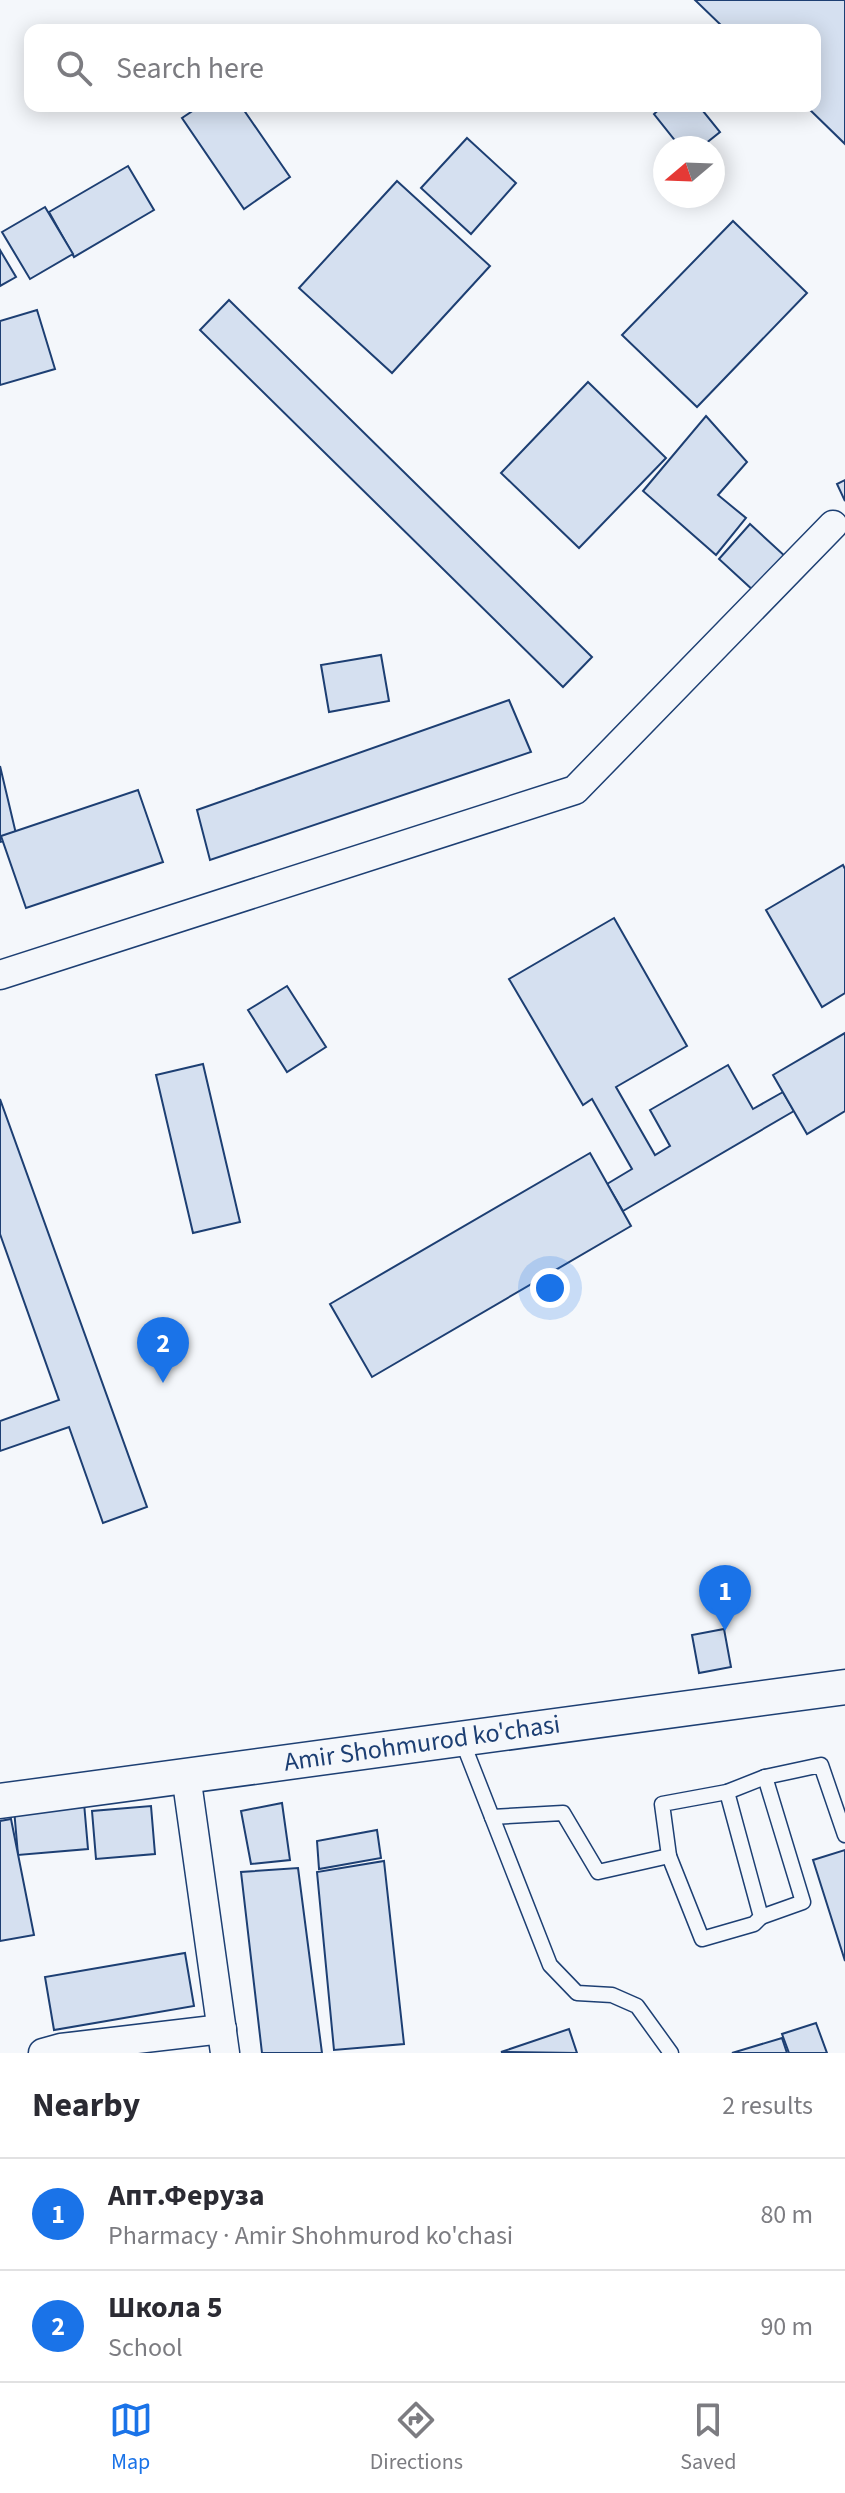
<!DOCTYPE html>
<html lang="en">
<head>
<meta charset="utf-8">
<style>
  :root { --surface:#fff; --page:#f2f2f3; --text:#2b2b33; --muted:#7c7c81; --line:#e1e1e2; --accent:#1a73e8 }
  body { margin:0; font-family:"Source Sans 3",sans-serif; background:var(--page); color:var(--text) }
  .compass { position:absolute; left:653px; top:136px; width:72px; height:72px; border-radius:50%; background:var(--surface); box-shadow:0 4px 20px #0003; rotate:251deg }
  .you { position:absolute; left:550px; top:1288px; width:28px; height:28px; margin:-20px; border:6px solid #fff; border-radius:50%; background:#1a73e8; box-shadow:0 0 0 12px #1a73e833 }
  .badge { display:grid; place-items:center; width:52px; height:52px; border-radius:50%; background:var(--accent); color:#fff; font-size:26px; font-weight:700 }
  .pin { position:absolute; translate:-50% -66px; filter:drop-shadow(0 2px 4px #0008) }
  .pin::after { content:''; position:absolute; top:42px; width:28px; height:24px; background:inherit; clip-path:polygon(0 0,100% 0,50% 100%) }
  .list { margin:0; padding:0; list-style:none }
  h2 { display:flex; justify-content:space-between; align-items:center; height:104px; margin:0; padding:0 32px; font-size:34px }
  h2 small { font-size:26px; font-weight:400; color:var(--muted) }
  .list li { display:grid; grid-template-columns:52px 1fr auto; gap:24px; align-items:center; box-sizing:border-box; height:112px; padding:0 32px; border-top:2px solid var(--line) }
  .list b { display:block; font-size:30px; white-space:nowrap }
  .list p { margin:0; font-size:26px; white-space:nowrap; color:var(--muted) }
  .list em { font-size:26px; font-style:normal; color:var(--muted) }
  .icon { flex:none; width:44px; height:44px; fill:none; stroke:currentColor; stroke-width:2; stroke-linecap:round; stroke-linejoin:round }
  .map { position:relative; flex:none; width:845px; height:2053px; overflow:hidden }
  .search { position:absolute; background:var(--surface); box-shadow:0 4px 20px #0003; left:24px; right:24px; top:24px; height:88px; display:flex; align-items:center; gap:20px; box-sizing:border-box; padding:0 28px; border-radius:16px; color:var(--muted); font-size:30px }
  .sheet { height:328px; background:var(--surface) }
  nav { display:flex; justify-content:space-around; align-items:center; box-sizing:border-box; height:112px; border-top:2px solid var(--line); background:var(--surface); font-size:22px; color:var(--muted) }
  nav a { display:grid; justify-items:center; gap:4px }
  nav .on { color:var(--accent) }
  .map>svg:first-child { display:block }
</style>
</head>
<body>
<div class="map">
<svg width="845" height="2053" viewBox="0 0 845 2053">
  <rect width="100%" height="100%" fill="#f4f7fb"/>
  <g fill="#d5e0f0" stroke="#1d3f73" stroke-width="2">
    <path d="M695 0H845V144L806 106H815V30H726Z"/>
    <path d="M200 106H241L290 177 244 209 182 118Z"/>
    <path d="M663 106H699L720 132 700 148H681L654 114Z"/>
    <path d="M467 138 516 183 471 234 421 188Z"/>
    <path d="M128 166 154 210 74 257 49 212Z"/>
    <path d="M397 181 490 266 392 373 299 288Z"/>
    <path d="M45 207 73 254 30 279 2 232Z"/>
    <path d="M733 221 807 293 697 407 622 335Z"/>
    <path d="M0 250 16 277 0 286Z"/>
    <path d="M229 300 592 657 563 687 200 330Z"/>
    <path d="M37 310 55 369 0 385V321Z"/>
    <path d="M588 382 666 458 579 548 501 473Z"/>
    <path d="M706 416 747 462 718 495 746 518 716 555 643 491Z"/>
    <path d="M845 480V501L837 484Z"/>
    <path d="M750 524 787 558 755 592 719 559Z"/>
    <path d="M381 655 389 701 329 712 321 665Z"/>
    <path d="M509 700 531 752 210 860 197 810Z"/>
    <path d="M0 766 17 838 0 842Z"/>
    <path d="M138 790 163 862 26 908 1 836Z"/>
    <path d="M843 865 845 869V993L822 1007 766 910Z"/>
    <path d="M614 918 687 1046 616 1087 655 1155 670 1146 650 1110 728 1065 753 1109 783 1092 794 1111 623 1211 607 1184 632 1169 592 1099 583 1105 509 979Z"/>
    <path d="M287 986 326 1047 287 1072 248 1010Z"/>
    <path d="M845 1033V1111L807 1134 773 1075Z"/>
    <path d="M203 1064 240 1222 193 1233 156 1075Z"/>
    <path d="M0 1099 147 1507 103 1523 69 1427 0 1451V1421L59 1400 0 1234Z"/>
    <path d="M590 1153 631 1226 372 1377 330 1304Z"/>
    <path d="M724 1629 731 1667 699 1673 692 1635Z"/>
    <path d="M84 1803 88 1849 18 1855 14 1809Z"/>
    <path d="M282 1803 290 1860 251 1864 241 1811Z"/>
    <path d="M151 1806 155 1854 96 1859 92 1811Z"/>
    <path d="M11 1819 34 1935 0 1941V1821Z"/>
    <path d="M377 1830 381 1858 319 1869 317 1841Z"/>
    <path d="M845 1850V1961L813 1860Z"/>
    <path d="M384 1861 404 2044 334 2050 317 1872Z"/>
    <path d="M298 1868 322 2053H262L241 1872Z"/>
    <path d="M185 1953 194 2006 54 2030 45 1977Z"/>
    <path d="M816 2023 827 2053H789L782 2034Z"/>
    <path d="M569 2029 577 2053 501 2052Z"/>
    <path d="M782 2038 787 2053H732Z"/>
  </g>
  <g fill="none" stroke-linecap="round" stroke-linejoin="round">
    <defs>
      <g id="service">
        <path d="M461 1738 550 1965 577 1993 612 1995 637 2006 671 2053"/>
        <path d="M492 1817 563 1813 598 1872 669 1856 662 1804 727 1792 765 1777 821 1765 845 1835"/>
        <path d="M669 1856 702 1939 754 1924 761 1917 727 1792"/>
        <path d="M761 1917 803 1902 765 1777"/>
      </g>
      <g id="minor">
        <path d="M0 975 575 790 833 525"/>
        <path d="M186 1775 225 2053"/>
        <path d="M43 2053 61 2048 222 2029"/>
      </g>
      <path id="tertiary" d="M0 1801 845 1687"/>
    </defs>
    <use href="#service" stroke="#1d3f73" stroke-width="17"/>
    <use href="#minor" stroke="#1d3f73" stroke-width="31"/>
    <use href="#tertiary" stroke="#1d3f73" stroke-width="37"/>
    <use href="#service" stroke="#f4f7fb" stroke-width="14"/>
    <use href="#minor" stroke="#f4f7fb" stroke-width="28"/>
    <use href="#tertiary" stroke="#f4f7fb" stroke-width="34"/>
  </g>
  <g text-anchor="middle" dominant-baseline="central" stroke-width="6" stroke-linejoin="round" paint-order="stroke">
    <g font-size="26" fill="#1d3f73" stroke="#f4f7fb">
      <text transform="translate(422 1743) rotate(-8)">Amir Shohmurod ko'chasi</text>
    </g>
  </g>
</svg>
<svg class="compass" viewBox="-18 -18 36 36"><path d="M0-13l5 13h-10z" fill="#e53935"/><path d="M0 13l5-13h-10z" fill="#7c7c81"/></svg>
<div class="you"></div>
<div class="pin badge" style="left:725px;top:1631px">1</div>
<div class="pin badge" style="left:163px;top:1383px">2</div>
<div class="search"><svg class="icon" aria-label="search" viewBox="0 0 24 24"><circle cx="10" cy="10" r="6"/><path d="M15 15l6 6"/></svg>Search here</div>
</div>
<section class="sheet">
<h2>Nearby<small>2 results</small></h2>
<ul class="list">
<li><span class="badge">1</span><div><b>Апт.Феруза</b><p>Pharmacy · Amir Shohmurod ko'chasi</p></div><em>80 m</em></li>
<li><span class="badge">2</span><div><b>Школа 5</b><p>School</p></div><em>90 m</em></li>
</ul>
</section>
<nav>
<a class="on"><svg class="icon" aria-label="map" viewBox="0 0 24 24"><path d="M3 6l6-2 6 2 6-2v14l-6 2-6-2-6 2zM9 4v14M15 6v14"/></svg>Map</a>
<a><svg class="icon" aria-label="directions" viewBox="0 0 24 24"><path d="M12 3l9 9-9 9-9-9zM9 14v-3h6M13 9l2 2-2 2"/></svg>Directions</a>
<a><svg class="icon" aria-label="saved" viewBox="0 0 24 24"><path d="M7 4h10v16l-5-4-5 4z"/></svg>Saved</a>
</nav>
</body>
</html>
